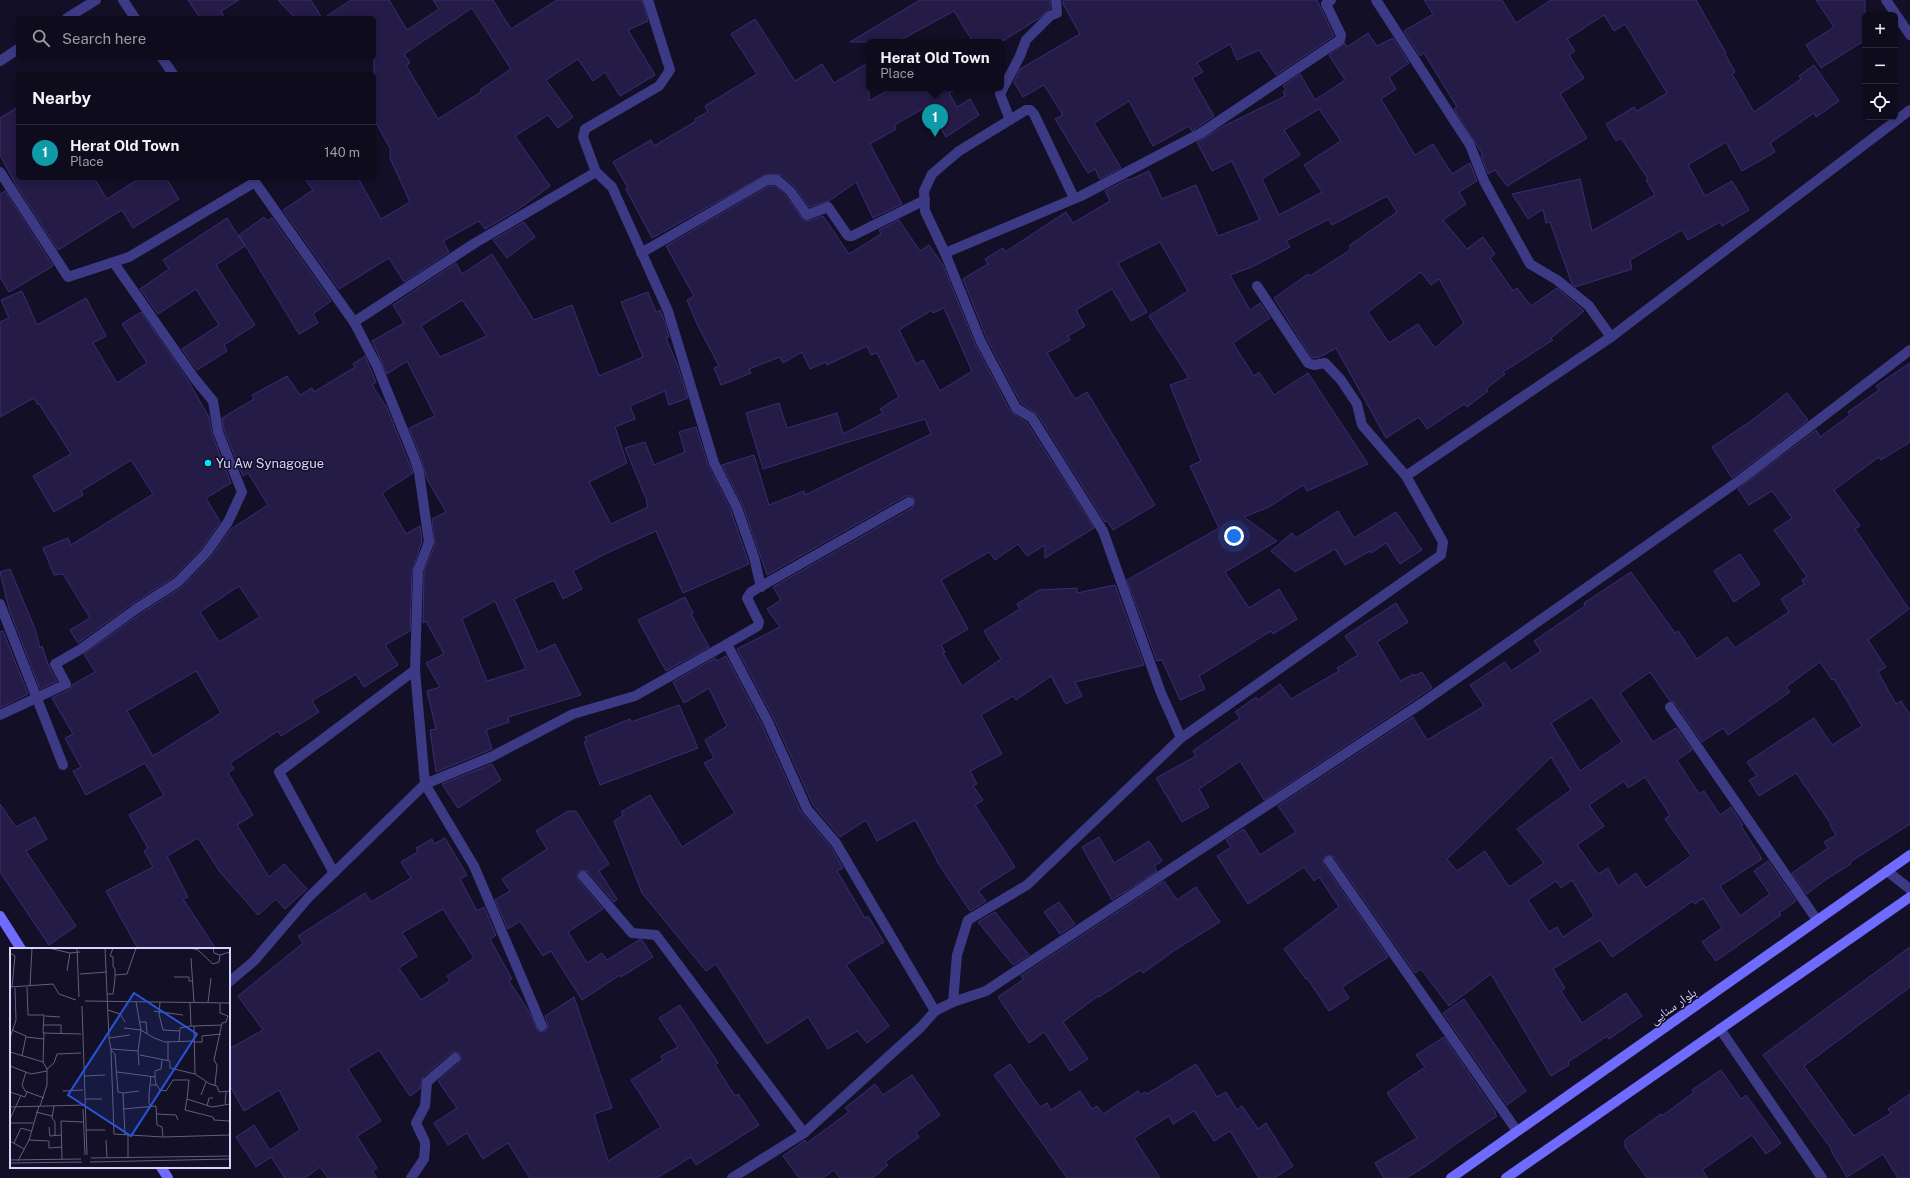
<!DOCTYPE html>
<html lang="en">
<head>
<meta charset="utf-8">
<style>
  :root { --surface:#0e0b1c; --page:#1c1929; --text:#f1f3f6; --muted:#9b9ba3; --line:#2e2b3b; --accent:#b45309 }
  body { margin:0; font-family:"Public Sans","Noto Naskh Arabic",sans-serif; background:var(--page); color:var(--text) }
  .controls { position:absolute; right:12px; top:12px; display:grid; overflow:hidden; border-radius:6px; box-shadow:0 2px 6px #0003 }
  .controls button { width:36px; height:36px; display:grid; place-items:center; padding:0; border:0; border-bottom:1px solid var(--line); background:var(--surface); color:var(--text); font:20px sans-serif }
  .you { position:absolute; left:1234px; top:536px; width:14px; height:14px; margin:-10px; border:3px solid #fff; border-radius:50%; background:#1a73e8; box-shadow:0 0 0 6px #1a73e833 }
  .badge { display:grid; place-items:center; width:26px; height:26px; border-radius:50%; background:var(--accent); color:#fff; font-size:13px; font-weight:700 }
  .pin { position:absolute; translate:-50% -33px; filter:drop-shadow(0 1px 2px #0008) }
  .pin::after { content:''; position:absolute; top:21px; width:14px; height:12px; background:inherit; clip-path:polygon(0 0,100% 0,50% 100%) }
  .popup { position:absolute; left:866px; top:39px; width:138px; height:52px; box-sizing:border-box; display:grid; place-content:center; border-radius:6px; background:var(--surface); filter:drop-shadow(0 1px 3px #0005); font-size:13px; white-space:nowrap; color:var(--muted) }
  .popup b { font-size:15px; color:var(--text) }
  .popup::after { content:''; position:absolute; left:50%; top:100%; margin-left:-8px; border:8px solid transparent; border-top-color:var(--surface) }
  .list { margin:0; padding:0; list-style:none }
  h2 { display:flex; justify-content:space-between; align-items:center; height:52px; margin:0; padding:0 16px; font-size:17px }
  h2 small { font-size:13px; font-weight:400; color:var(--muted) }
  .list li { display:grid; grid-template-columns:26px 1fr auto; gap:12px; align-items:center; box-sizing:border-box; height:56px; padding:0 16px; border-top:1px solid var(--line) }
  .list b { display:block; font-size:15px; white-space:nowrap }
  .list p { margin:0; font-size:13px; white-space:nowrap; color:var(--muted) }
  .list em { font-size:13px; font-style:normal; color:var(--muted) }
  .icon { flex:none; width:22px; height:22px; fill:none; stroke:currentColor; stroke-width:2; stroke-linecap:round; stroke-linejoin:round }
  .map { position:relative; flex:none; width:1910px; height:1178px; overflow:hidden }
  .search { position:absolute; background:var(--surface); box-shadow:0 2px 6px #0003; left:16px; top:16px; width:360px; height:44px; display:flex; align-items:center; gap:10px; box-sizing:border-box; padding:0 14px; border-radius:6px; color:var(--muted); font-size:15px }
  .panel { position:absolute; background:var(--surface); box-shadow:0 2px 6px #0003; left:16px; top:72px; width:360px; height:108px; border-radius:6px }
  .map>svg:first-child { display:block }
</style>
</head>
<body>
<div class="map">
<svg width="1910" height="1178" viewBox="0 0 1910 1178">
  <rect width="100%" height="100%" fill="#130f26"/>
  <g fill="#241b47" stroke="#3b2d73" fill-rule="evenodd">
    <path d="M188 0H239L221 11 225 18H200Z"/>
    <path d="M278 0H311L322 18H295Z"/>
    <path d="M351 0H389L407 30 439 9 433 0H493L511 29 557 0H642L648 21 628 30 655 75 620 96 605 72 593 81 578 59 546 80 573 117 558 128 548 115 515 136 550 186 516 211 485 229 479 221 443 241 449 252 404 282 389 258 339 289 283 210 313 190 304 178H358L381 219 410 202 390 158V151L391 150 374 119V18H324ZM472 8 511 69 480 90 481 92 438 119 406 65 410 63 404 54Z"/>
    <path d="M920 0H1050V9L1038 19 1001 42H973L954 11 897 42H850Z"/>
    <path d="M1063 0H1317L1334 36 1276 75 1259 50 1237 60 1230 44 1197 63 1203 72 1192 78 1214 116 1192 131 1189 126 1153 146 1129 101 1094 123 1121 168 1100 179 1095 169 1088 173 1055 119 1063 115 1044 85 1023 97 1014 82 1020 69 1080 34 1063 4Z"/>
    <path d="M1424 0H1502L1516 23 1551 0H1696L1726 53 1725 54 1735 72 1732 74 1754 112 1801 79 1799 76 1814 65 1839 101 1816 117 1814 113 1770 143 1775 152 1742 171 1726 142 1688 165 1705 196 1732 181 1749 210 1722 226 1720 222 1688 240 1682 230 1630 260 1632 269 1575 287 1572 284 1550 222 1546 223 1543 209 1528 219 1512 194 1580 179 1592 231 1655 195 1646 180 1648 179 1621 138 1616 141 1606 124 1634 107 1637 111 1667 93 1625 24 1614 31 1604 15 1567 39 1575 51 1569 55 1584 78 1560 94 1587 138 1507 186 1495 170 1488 174 1481 156 1483 155 1454 109 1457 107 1424 53 1420 56 1404 31 1433 14Z"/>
    <path d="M1816 0H1865V40L1821 68 1806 45 1834 27Z"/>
    <path d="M755 19 795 81 822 64 834 83 869 62V101L892 88H959L949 93 957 107 970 99 979 115 946 137 928 106 894 125 896 129 870 144 902 204 873 218 856 182 829 201 809 207 795 187 781 175 767 174 652 238 626 189 628 188 613 162 651 140 654 146 696 121 695 119 708 112 705 106 757 74 731 34Z"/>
    <path d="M1368 33 1377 46 1393 38 1409 63 1389 77 1396 89 1381 99 1415 155 1433 144 1452 174 1470 163 1477 181 1459 192 1466 204 1443 220 1467 249 1483 237 1495 254 1490 258 1513 291 1517 288 1531 306 1557 288 1584 311 1551 338 1553 340 1503 372 1505 374 1486 389 1488 391 1467 407 1464 404 1427 429 1419 417 1386 438 1336 348 1320 357 1312 358 1274 298 1308 274 1310 276 1350 250V245L1397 212 1387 196 1332 225 1329 219 1286 241 1290 247 1252 267 1230 275 1250 310 1260 303 1270 318 1233 343 1254 376 1259 372 1274 395 1308 373 1368 464 1307 491 1303 485 1269 507 1244 517 1277 541 1225 572 1249 608 1279 589 1297 619 1273 634 1271 631 1199 676 1205 689 1180 700 1162 660 1157 661 1127 580 1219 528 1190 466 1201 461 1170 385 1189 378 1149 316 1188 291 1160 242 1118 263 1147 312 1131 321 1112 289 1076 310 1085 326 1068 336 1070 340 1047 353 1075 399 1087 392 1155 505 1113 530 1107 521 1105 522 1038 415 1021 403 987 339 963 279 988 264 985 259 1003 248 1005 252 1066 212 1073 223 1110 201 1105 191 1128 179 1129 180 1149 171 1162 199 1196 185 1218 236 1260 220 1232 161 1212 171 1197 142 1222 127 1285 96 1283 92 1286 90 1283 86 1300 74 1315 100 1345 80 1329 55 1345 43 1347 47ZM1319 109 1341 141 1304 165 1322 192 1279 215 1262 179 1300 155 1284 130ZM1421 272 1431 285 1439 279 1464 323 1435 348 1418 324 1389 343 1368 312Z"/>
    <path d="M18 107V178H94L107 199 140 178H166L179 199 133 228 122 210 58 250 16 185 0 155V118Z"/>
    <path d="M769 186H775L785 195 804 221H809L823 216 849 254 881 234 879 230 899 220 920 251 929 245 943 265 975 344 1010 411 1027 423 1094 528 1045 558V545L1027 556 1018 544 995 560 989 552 941 580 968 629 941 645 945 652 943 653 962 686 1001 659 984 631 1020 609 1017 604 1039 590 1077 588V593L1115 585 1144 665 1075 682 1082 696 1066 704 1051 676 1016 700 1013 696 981 715 1002 754 970 771 977 784 973 786 983 800 975 805 1015 867 978 891 986 901 970 911 936 860H937L915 820 877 841 866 820 840 837 813 805 774 719 737 649 780 627 767 609 781 600 773 587 912 508 915 502 912 496H906L767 575 743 506 722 465 754 455 769 505 804 491 805 495 931 434 925 419 845 443V442V443L763 469 746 413 779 403 787 428 837 413 843 434 883 413 880 409 899 397 877 353 871 355 867 346 827 365 826 362 810 369 802 352 783 363 780 357 749 369 751 373 721 385 714 368 719 366 698 326 687 300 694 296 666 246ZM944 308 972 371 940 391 923 360 916 364 899 330 932 310 933 313Z"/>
    <path d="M5 191 53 266 9 292 0 277V194Z"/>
    <path d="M264 217 267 221 272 218 331 301 313 314 318 323 299 334 239 235Z"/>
    <path d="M227 218 245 246 216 265 255 325 224 345 227 351 197 370 182 349 219 325 196 289 158 314 140 289 169 269 163 260Z"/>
    <path d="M524 222 535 237 507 258 493 240Z"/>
    <path d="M492 254 534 320 572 305 599 376 643 357 621 302 648 292 656 312 660 310 665 322 669 337 666 338 677 364 688 398 669 405 665 391 630 406 635 419 615 427 627 463 589 482 611 524 648 507 646 501H647L625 448 645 442 654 465 685 452 679 432 696 427 708 465 731 511 749 564 683 593 656 531 607 553 573 571 582 589 563 599 554 580 514 599 538 652 555 644 581 695 508 717 509 722 486 730 492 749 436 772 430 730 436 729 427 691 440 687 426 663 444 654 426 621 423 623 424 572 435 544 432 519 446 512 427 479 420 455 409 428 435 416 407 361 387 374 372 341 404 323 393 305 456 263 462 274ZM462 300 487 336 440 357 421 326ZM495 601 526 669 487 681 462 619Z"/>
    <path d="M22 291 37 325 86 298 106 336 93 343 117 383 147 363 122 324 141 312 186 377 209 417 212 434 231 483 206 498 220 522 201 549 174 577 132 604 78 643 70 630 90 618 63 574 54 575 43 548 68 538 71 545 153 494 131 460 81 491 83 495 54 512 33 476 71 454 39 404 38 405 34 398 0 417V322L9 318 1 300Z"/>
    <path d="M365 356 376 382 372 385 387 408 413 473 382 493 406 534 420 526 422 541 412 571 410 631 385 645 398 665 364 687 356 674 312 701 319 712 281 736 278 731 230 763 234 769 228 773 253 815 237 825 269 877 284 864 307 889 285 909 276 899 258 915 220 872 198 838 167 856 188 897 183 899 216 949H138L106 891 153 867 144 851 148 848 129 815 164 795 145 763 86 795 73 771 81 767 65 738 73 734 52 698 69 690 72 685 95 672 84 654 140 614 182 587 211 557 231 529 268 505 248 473 243 476 224 430 222 418 254 399 252 395 287 376 300 395 312 388 314 392 355 367 353 364ZM239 586 260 617 219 642 200 612ZM196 671 221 713 153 756 127 711Z"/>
    <path d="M1910 363V442L1881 460 1879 457 1834 490 1860 526 1855 529 1909 609 1868 640 1886 667 1878 672 1896 704 1901 701 1910 715V824L1850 862 1851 864 1825 880 1807 894 1792 873 1828 848 1824 842 1836 835 1830 825 1831 824 1796 773 1759 796 1749 780 1757 776 1747 762 1814 718 1832 745 1862 726 1834 679 1832 680 1820 662 1786 687 1790 692 1728 735 1723 728 1702 742 1675 703 1670 701 1650 672 1620 693 1653 742 1676 728 1692 750 1677 760 1699 794 1704 791 1720 815 1731 807 1743 825 1741 826 1762 859 1720 886 1740 916 1770 894 1754 871 1768 861 1796 901 1779 913 1781 915 1716 961 1702 942 1722 928 1703 898 1695 904 1693 901 1612 957 1600 940 1553 969 1565 988 1561 991 1582 1023 1626 993 1642 1016 1609 1039 1607 1036 1568 1062 1569 1065 1551 1076 1491 974 1449 1006 1421 969 1415 973 1334 857 1328 855 1323 859 1324 865 1388 957 1342 987 1349 998 1329 1011 1307 978 1306 979 1284 949 1339 907 1319 877 1314 881 1304 867 1248 904 1217 856 1231 847 1226 840 1244 829 1260 855 1296 832 1278 806 1413 717 1427 740 1484 706 1470 685 1505 662 1511 671 1541 651 1534 641 1585 606 1584 603 1631 572 1675 633 1678 631 1697 659 1727 637 1735 648 1789 612 1781 599 1804 584 1802 580 1807 577 1774 530 1792 518 1772 491 1749 505 1738 489 1816 430 1820 437 1850 415 1848 412 1879 390 1876 386ZM1592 697 1622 742 1580 771 1551 723ZM1551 757 1571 790 1517 829 1544 863 1509 887 1485 851 1457 871 1447 859ZM1645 777 1670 815 1665 819 1691 856 1646 888 1636 873 1618 886 1608 868 1598 874 1577 845 1604 826 1589 805 1624 781 1628 788ZM1572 880 1594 916 1563 937 1557 927 1549 932 1528 900 1556 881 1561 888Z"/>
    <path d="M1787 393 1808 420 1732 478 1712 447 1751 421Z"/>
    <path d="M1338 511 1354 538 1396 512 1422 550 1400 564 1386 543 1371 553 1370 551 1345 565 1335 549 1295 572 1271 551 1292 533 1296 538Z"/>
    <path d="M1740 554 1760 584 1734 602 1714 571Z"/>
    <path d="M10 569 35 629 40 648 42 646 49 667 57 681 40 689 9 609 0 572Z"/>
    <path d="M685 597 693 613 691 614 709 647 666 671 638 620Z"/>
    <path d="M1396 603 1408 622 1377 642 1400 681 1414 674 1415 676 1422 672 1432 688 1264 800 1240 761 1199 789 1209 807 1182 822 1156 778 1196 756 1193 751 1240 718 1235 712 1256 697 1258 700 1280 684 1291 699 1339 671 1337 668 1358 655 1345 636Z"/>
    <path d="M3 631 28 694 0 708V632Z"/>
    <path d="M726 656 762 725 801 812 831 847 843 868 837 871 865 918 868 916 884 942 846 965 889 1026 867 1043 857 1031 828 1049 808 1017 767 1044 716 964 706 971 642 893 614 821 623 815 621 812 650 795 682 847 735 813 704 763 714 758 705 740 727 726 709 688 684 703 673 682 715 658 717 661Z"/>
    <path d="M679 705 698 748 600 785 584 742 587 741 585 737 630 719 631 722Z"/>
    <path d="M492 764 501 780 458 808 442 784Z"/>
    <path d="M0 804 16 827 35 817 47 839 26 851 76 926 49 945 0 872Z"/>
    <path d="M568 811H576L609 864 599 871 617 899 614 902 588 872 582 870 579 871 577 874 578 880 603 909 568 932 587 963 602 953 607 960 639 940H642L653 957 621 977 620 975 582 1000 551 951 543 956 520 921 508 929 495 900 510 891 502 879 547 849 536 831Z"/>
    <path d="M1099 837 1114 863 1149 841 1162 861 1154 866 1157 871 1112 900 1082 847Z"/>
    <path d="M445 838 467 875 460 879 477 911 484 907 496 935 490 939 512 979 509 981 530 1013 538 1031 544 1032 547 1030 548 1024 545 1016 574 997 612 1108 594 1114 608 1161 661 1127 631 1080 663 1060 661 1056 678 1047 659 1018 680 1005 718 1063 715 1065 735 1096 738 1094 759 1125 696 1165 691 1157 657 1178H530L508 1143 483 1159 467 1133 448 1145 434 1123 457 1108 438 1081 459 1063 461 1057 460 1054 454 1052 451 1053 423 1077 420 1089 410 1096 379 1050 348 1069 381 1121 357 1136 377 1168 372 1171 377 1178H328L320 1167 305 1178H285L271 1157 256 1167 236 1137 254 1125 270 1150 300 1130 279 1090 244 1111 229 1084V1049L263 1030 238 996 303 943 298 936 365 893 371 902 411 878 401 862 418 852 416 848 432 839 434 844ZM443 909 474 958 447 976 450 981 421 1000 399 968 417 956 402 933Z"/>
    <path d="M1164 881 1177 900 1196 887 1220 922 1175 950 1143 973 1140 970 1099 997 1098 996 1063 1022 1088 1059 1070 1071 1044 1032 1029 1043 998 997 1024 979 1021 976Z"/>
    <path d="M1059 902 1075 924 1060 934 1044 912Z"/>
    <path d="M995 912 1029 955 1013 965 978 922Z"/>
    <path d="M1910 947V987L1804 1066 1854 1136 1891 1113 1888 1109 1910 1094V1178H1898L1883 1154 1847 1177 1831 1151 1832 1150 1763 1055Z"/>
    <path d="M1464 999 1526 1091 1507 1105 1443 1013Z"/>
    <path d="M1444 1037 1496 1113 1495 1114 1497 1116 1457 1143 1426 1166 1406 1178H1384L1375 1163 1417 1138 1387 1093 1425 1067 1416 1055Z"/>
    <path d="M1010 1064 1040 1107 1047 1103 1051 1110 1080 1091 1092 1109 1097 1106 1103 1114 1138 1091 1140 1095 1145 1092 1147 1094 1196 1064 1217 1097 1226 1092 1237 1110 1242 1106 1258 1129 1266 1123 1293 1166 1274 1178H1259L1230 1131 1214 1141 1194 1111 1173 1124 1169 1116 1134 1138 1160 1178H1067L994 1075Z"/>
    <path d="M1721 1070 1741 1099 1746 1095 1781 1143 1766 1154 1752 1135 1702 1170 1708 1178H1647L1625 1147V1140L1661 1114 1662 1116 1694 1092 1692 1090Z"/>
    <path d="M912 1075 940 1115 916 1132 919 1137 885 1162 888 1165 873 1178H840L834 1170 823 1178H799L783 1156 805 1140 807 1143 849 1112 845 1108 875 1084 883 1095Z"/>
  </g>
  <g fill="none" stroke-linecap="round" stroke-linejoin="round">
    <g stroke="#3d3a85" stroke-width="10">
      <path d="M123 0 135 18"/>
      <path d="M648 0 670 70 659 86 585 129 583 137 596 172 612 187 668 311 714 463 737 508 754 557 761 587"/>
      <path d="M1376 0 1470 145 1484 181 1530 264 1557 280 1589 306 1611 337"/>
      <path d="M1886 0 1910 35"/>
      <path d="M67 18 96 0"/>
      <path d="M162 58 173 74"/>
      <path d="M0 61 18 49"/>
      <path d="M1010 120 1000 94 1020 56 1026 40 1050 16 1057 13 1056 0"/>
      <path d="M0 172 68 277 129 257 255 182"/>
      <path d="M252 178 354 322 377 366 414 457 419 472 429 542 418 571 415 670 425 784 474 866 542 1026"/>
      <path d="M1074 198 1034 114 1030 110H1026L959 151 932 174 924 191 925 211 945 253 981 342 1016 408 1032 418 1103 531 1161 693 1181 738"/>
      <path d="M641 253 767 180H777L790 191 807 215 828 207 848 236H852L925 200"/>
      <path d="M945 253 1081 196 1201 133 1340 40 1341 35 1326 4 1331 0"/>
      <path d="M1257 286 1308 363 1314 365 1325 363 1341 380 1357 404 1362 425 1406 476"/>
      <path d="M354 322 475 243 596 172"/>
      <path d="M909 502 751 592 747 598 759 622 758 626 727 644 768 722 807 809 836 843 935 1011"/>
      <path d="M0 604 63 765"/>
      <path d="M1670 707 1817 920"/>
      <path d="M0 715 66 684 55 664 81 649 136 609 178 582 206 553 228 522 242 492 218 432 213 401 195 379 114 263"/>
      <path d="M1329 861 1517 1131"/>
      <path d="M1887 871 1910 889"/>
      <path d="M334 873 279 772 415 670"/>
      <path d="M583 876 632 933 656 935 804 1133"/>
      <path d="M229 982 254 961 308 898 425 784 491 757 573 714 635 696 727 644"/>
      <path d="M953 1002 986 991 1422 703 1740 480 1910 350"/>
      <path d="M1720 1029 1822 1178"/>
      <path d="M411 1178 424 1159 425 1147V1142L416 1123 425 1106 427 1082 455 1058"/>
      <path d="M732 1178 804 1133 921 1027 935 1011 953 1002 957 955 968 920 1027 885 1181 738 1441 555 1443 542 1406 476 1611 337 1910 110"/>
    </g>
    <g stroke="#6f6bff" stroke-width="10">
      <path d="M0 916 21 949"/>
      <path d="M161 1167 168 1178"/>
      <path d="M1451 1178 1910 855"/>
      <path d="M1506 1178 1910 897"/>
    </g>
  </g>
  <circle fill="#00e5ff" stroke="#130f26" stroke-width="1.5" cx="208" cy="463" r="4"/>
  <g text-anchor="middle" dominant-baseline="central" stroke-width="3" stroke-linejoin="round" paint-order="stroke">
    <g font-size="13" fill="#d9d4ff" stroke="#130f26" text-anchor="start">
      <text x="216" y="463">Yu Aw Synagogue</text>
    </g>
    <g font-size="13" fill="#d9d4ff" stroke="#130f26">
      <text transform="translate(1673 1006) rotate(-35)">بلوار سنایی</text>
    </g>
  </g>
  <g transform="translate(10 948)">
    <rect width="220" height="220" fill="#130f26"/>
    <path fill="none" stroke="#625e7d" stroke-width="1" d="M38 0 60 5 70 4M67 0 69 49M95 0 99 90 101 102 105 106 108 144 113 145 115 187M180 0 188 2 203 16 209 14 210 7M203 0 204 5 210 7 220 4M0 5 5 8 2 39M181 10 184 55M57 23 60 5M70 26 97 24M105 27 117 26 126 0M164 29H179V33H183M20 38 22 0M0 39 43 36 49 46 66 52M17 39 18 67H34L33 85 71 86M97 46H103L105 31V21L103 18V9L100 8 103 0M75 53 220 55M126 54 131 82 128 103M150 54 149 66 153 82 169 83M198 54 201 30M180 55 181 78H184L185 126M72 58 77 207M98 62 110 66 115 74M144 63 173 67M35 68 50 69M129 74H136L137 85M33 77H51V85M184 78 212 77M114 80 131 82 144 90 155 94 184 93M2 82 16 88 12 108M34 85 33 114 37 121M16 89 34 91M0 90 6 72 5 40M99 90 120 87M169 94 170 80 181 78M184 94H192V88L211 86M101 101 128 103 129 117M101 102 104 186 153 189 220 187M0 104 33 114M130 107 160 113V120L185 126 200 136 207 138 209 144 220 143M158 112V94M0 118 21 126 37 123M16 124 12 137 15 143 34 150M107 124 145 129 146 137H140M74 128 95 127M141 128 139 146V156L141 158M145 129V123L151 121 152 112M146 136 150 142 156 143 163 132H179L177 151 202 159 220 156M205 137 207 117 204 112 212 75 216 74 218 68 210 65V55M53 143 73 142M0 144 15 149 17 144M113 145 129 143M191 147 196 134M75 151H92M177 151 175 162 203 169 204 172 220 173M215 156 216 144M30 158 37 137V121L44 115 47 106 71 105M44 158 42 170 45 174V188M197 158 199 150H203M0 159 75 157M73 161 75 207M113 161 146 158 147 177 152 179 153 189M26 164 42 168M146 166 166 167 168 172M0 171 11 147M0 175H23M39 179 40 188 51 187M76 182H95M118 187V209M19 192 39 193V200L52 199M96 192 97 209M0 193 14 201M4 195 11 180 21 183M81 210 220 208M52 211 51 173 73 174M0 212 71 211M8 213 19 192 29 158M80 214 220 211M0 215 72 214"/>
    <path fill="#2655da" fill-opacity="0.15" stroke="#2655da" stroke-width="2" d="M124 45 187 86 121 188 58 147Z"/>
    <rect width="220" height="220" fill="none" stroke="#d9d4ff" stroke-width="2"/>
  </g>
</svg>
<div class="controls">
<button>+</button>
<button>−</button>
<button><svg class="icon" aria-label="locate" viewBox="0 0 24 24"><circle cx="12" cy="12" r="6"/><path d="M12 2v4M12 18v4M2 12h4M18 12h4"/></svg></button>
</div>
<div class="you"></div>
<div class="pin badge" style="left:935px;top:137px;background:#0f9aa8">1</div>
<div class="popup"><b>Herat Old Town</b>Place</div>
<div class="search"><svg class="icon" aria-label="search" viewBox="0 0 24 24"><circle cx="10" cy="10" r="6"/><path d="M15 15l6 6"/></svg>Search here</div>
<section class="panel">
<h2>Nearby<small></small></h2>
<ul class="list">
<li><span class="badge" style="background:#0f9aa8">1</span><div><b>Herat Old Town</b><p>Place</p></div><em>140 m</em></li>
</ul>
</section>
</div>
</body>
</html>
